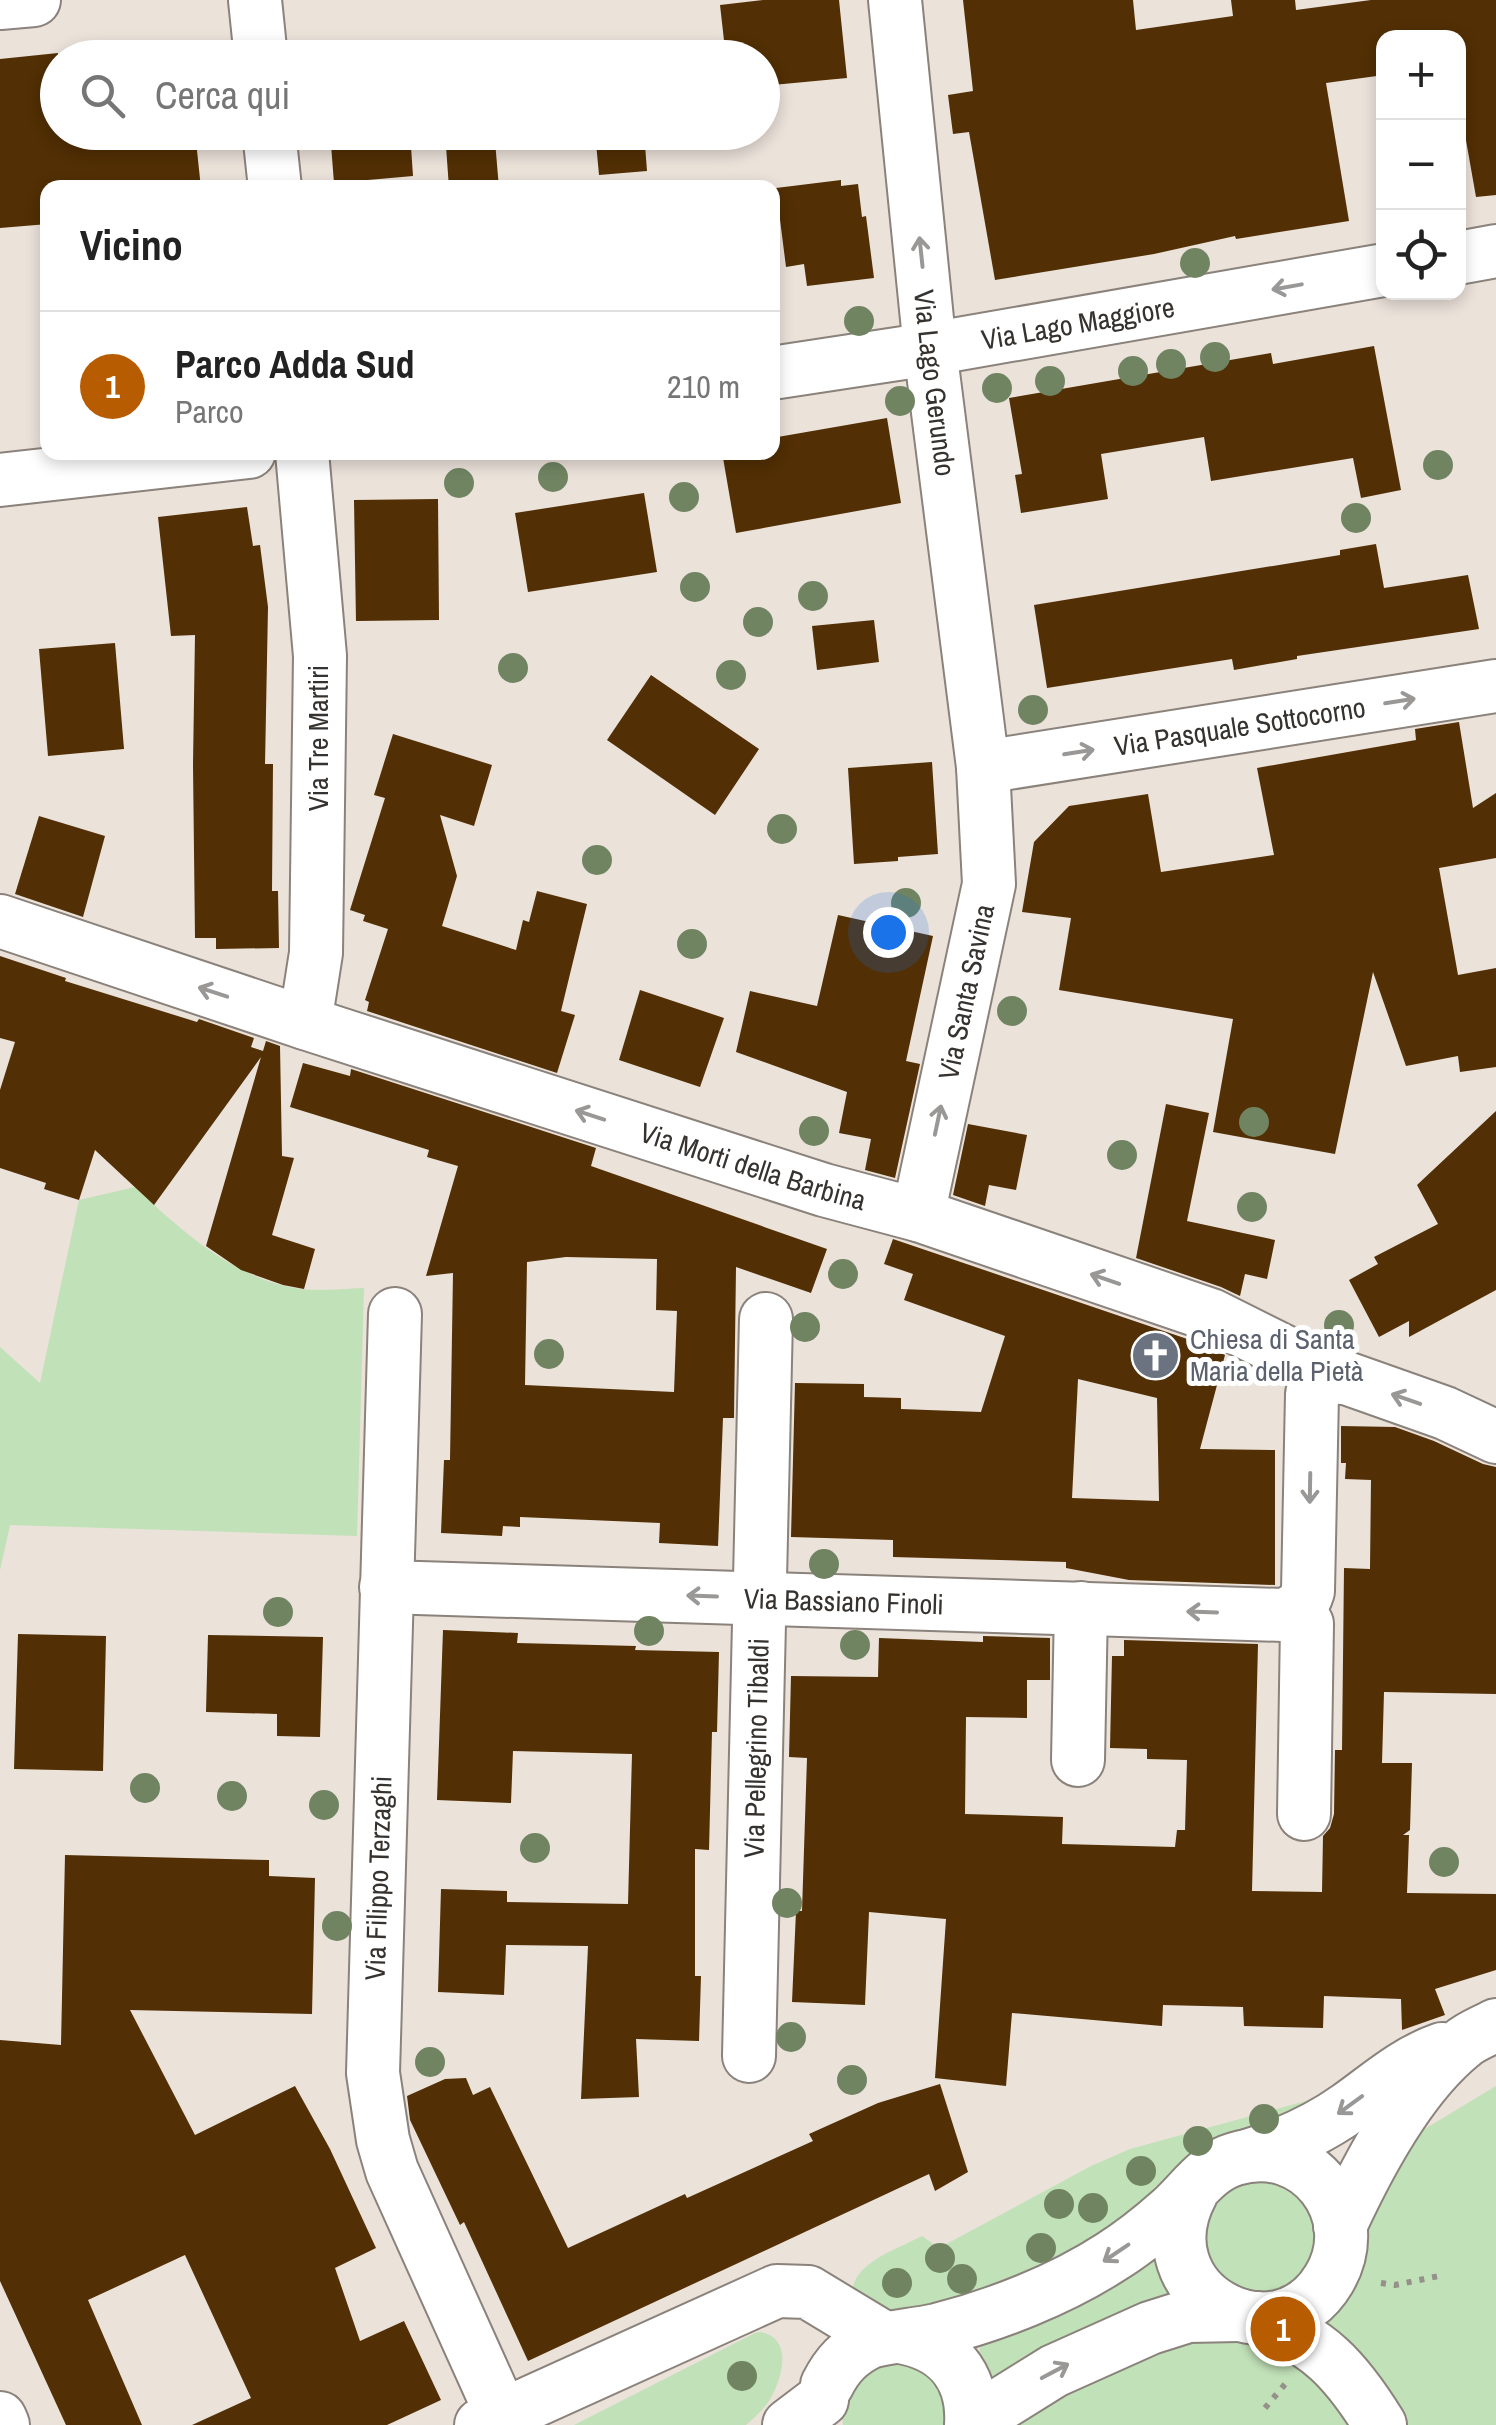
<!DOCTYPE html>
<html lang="it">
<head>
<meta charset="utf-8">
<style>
  :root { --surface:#fff; --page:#f6f6f6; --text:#222; --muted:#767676; --line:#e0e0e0; --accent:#b85c02 }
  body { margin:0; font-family:"Archivo Narrow",sans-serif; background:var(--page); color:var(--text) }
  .controls { position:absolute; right:30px; top:30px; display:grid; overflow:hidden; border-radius:20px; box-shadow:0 5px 15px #0003 }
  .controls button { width:90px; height:90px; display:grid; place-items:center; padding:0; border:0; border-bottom:2px solid var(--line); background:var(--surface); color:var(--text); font:50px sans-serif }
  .you { position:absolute; left:888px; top:932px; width:35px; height:35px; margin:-25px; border:8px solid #fff; border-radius:50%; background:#1a73e8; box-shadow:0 0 0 15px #1a73e833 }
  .badge { display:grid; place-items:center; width:65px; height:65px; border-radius:50%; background:var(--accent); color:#fff; font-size:32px; font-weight:700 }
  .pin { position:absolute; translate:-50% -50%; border:5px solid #fff; box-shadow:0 2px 10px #0006 }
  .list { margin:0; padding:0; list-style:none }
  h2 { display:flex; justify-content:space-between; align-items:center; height:130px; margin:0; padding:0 40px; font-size:42px }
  h2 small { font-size:32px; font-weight:400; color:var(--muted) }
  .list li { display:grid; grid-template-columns:65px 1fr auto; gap:30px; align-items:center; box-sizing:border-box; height:150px; padding:0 40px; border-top:2px solid var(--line) }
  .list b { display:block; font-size:38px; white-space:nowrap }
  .list p { margin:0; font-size:32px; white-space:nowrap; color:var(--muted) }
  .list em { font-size:32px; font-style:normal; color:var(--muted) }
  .icon { flex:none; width:55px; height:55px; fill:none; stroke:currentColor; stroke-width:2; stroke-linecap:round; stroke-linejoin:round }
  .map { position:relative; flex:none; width:1496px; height:2425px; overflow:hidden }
  .search { position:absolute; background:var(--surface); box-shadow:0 5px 15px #0003; left:40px; top:40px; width:740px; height:110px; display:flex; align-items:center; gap:25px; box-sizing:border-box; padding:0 35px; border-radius:55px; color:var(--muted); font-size:38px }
  .panel { position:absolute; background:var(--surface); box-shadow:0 5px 15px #0003; left:40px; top:180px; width:740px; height:280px; border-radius:20px }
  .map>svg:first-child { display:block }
</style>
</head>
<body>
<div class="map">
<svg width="1496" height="2425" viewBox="0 0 1496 2425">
  <rect width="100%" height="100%" fill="#ebe2da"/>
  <g fill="#c1e1b8">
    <path d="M135 1187C180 1230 237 1281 301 1289 321 1291 343 1289 364 1288L357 1536 10 1525 0 1570V1347L40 1383 79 1200Z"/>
    <path d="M1496 2086V2425H843L842 2402 876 2362 983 2364 979 2352 981 2344 1161 2252 1206 2237C1210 2201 1238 2168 1278 2183 1288 2186 1297 2195 1305 2201Z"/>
    <path d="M1317 2098 1292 2119 1234 2132 1214 2140 1134 2220 1005 2290 920 2310H880L853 2295C849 2264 898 2249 922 2236L939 2248 1091 2166 1130 2149Z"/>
    <path d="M761 2332C794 2339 782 2380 769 2401 763 2410 754 2418 746 2425H574L755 2333Z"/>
  </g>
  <g fill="#522f04" fill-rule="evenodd">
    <path d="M763 0H839L847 78 762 86V58H726L720 5Z"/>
    <path d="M963 0H1133L1136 30 1233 16 1231 0H1295L1296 10 1371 0H1496V195L1476 197 1458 95V38H1384V75L1326 83 1349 221 1236 239 1235 236 1154 254 995 280 969 132 953 134 948 95 973 91Z"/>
    <path d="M58 53V132H195L201 188H48V224L0 228V59Z"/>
    <path d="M330 132H410L413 176 334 183Z"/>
    <path d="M595 132H644L647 171 599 175Z"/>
    <path d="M495 141 499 188H449L446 146Z"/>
    <path d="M841 180V186L858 184 862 217 866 216 874 278 807 286 804 264 786 267 776 188Z"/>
    <path d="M1374 346 1401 490 1361 498 1353 458 1211 481 1204 437 1101 454 1108 499 1021 513 1015 475 1022 474 1009 398 1271 353 1273 364Z"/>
    <path d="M887 418 901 503 736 533 722 452H772V438Z"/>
    <path d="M644 493 657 572 528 592 515 513Z"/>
    <path d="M438 499 439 620 356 621 354 500Z"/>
    <path d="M247 507 253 546 260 545 268 607 265 764H273L272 891H278L279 948 216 949V938H195L193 765 195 635 171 636 158 517Z"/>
    <path d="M1376 544 1384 588 1468 575 1479 629 1297 656V659L1234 670 1232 659 1047 688 1034 605 1340 555V550Z"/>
    <path d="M874 620 879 662 817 670 812 626Z"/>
    <path d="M115 643 124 749 48 756 39 649Z"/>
    <path d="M651 675 759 749 715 815 607 740Z"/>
    <path d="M1459 722 1473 808 1496 793V858L1439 868 1458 975 1496 968V1067L1460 1072 1458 1056 1406 1066 1373 972 1335 1154 1213 1132 1233 1019 1059 990 1071 918 1022 912 1034 842 1069 806 1148 794 1161 872 1274 855 1257 768 1416 740 1415 729Z"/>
    <path d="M393 734 492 765 474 826 440 815 457 876 442 926 516 950 523 920 529 922 537 891 587 904 561 1011 575 1015 557 1073 367 1011 369 1002 365 1000 388 929 363 921 365 915 350 910 385 798 374 795Z"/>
    <path d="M932 762 938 854 898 857V861L854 864 848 768Z"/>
    <path d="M39 816 105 836 83 917 15 894Z"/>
    <path d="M838 915 933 936 906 1061 920 1064 895 1178 865 1170 871 1139 839 1133 847 1092 736 1052 750 991 817 1006Z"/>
    <path d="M0 956 66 978 65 981 197 1022 199 1019 254 1038 251 1047 263 1051 266 1041 280 1046 282 1156 294 1158 272 1235 315 1249 304 1289 283 1285 241 1270 206 1246 261 1057 154 1205 95 1150 79 1200 44 1189 46 1183 0 1168V1090L15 1042 0 1038Z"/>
    <path d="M640 990 724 1018 700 1087 619 1060Z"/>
    <path d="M303 1063 350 1076 351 1069 596 1148 591 1166 827 1249 811 1293 736 1267 734 1418H723L718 1546 659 1543 660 1523 520 1517V1527L503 1526 502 1536 441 1533 444 1460H450L453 1273 426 1276 458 1166 427 1157 429 1150 290 1107ZM566 1257 657 1259 656 1310 677 1311 674 1392 525 1385 527 1262Z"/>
    <path d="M1166 1104 1209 1113 1187 1221 1275 1240 1267 1279 1245 1274 1240 1296 1221 1287 1136 1258Z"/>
    <path d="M1496 1111V1290L1409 1337V1321L1379 1337 1349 1280 1378 1264 1374 1257 1438 1224 1417 1185Z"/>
    <path d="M968 1124 1027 1135 1016 1190 989 1185 985 1206 953 1195Z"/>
    <path d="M893 1239 1199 1343 1225 1355 1200 1449 1275 1450V1585L1129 1580 1066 1568V1562L893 1557V1540L791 1537 795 1383 864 1384V1397L901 1398V1409L981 1412 1005 1336 904 1300 913 1274 884 1264ZM1078 1379 1157 1398 1159 1501 1072 1498Z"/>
    <path d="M1341 1426 1395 1427 1434 1441 1483 1464 1496 1467V1694L1384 1692 1382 1763H1412L1410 1830 1403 1835H1409L1407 1893 1496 1894V1970L1435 1989 1445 2015 1402 2030 1401 1999 1324 1996 1323 2028 1244 2026 1243 2007 1163 2005 1162 2026 1012 2013 1006 2086 935 2078 946 1919 869 1912 865 2005 792 2002 796 1911H802L807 1758 789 1757 791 1676 878 1677 879 1638 983 1642V1636L1050 1638V1680H1027V1718L966 1717 965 1814 1063 1817 1062 1844 1175 1847 1177 1830H1185L1187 1760 1147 1759V1749L1110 1748 1112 1656H1124V1640L1258 1644 1252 1891 1322 1892 1323 1836 1330 1828 1334 1814 1335 1750H1342L1344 1568 1370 1569 1371 1480 1345 1479 1346 1463H1341Z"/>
    <path d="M443 1630 518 1633 517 1643 636 1646 635 1650 719 1652 717 1732H712L709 1850 695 1849V1976H701L699 2041 636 2039 639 2097 581 2099 588 1946 506 1945 504 1995 438 1992 441 1889 507 1891V1902L628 1904 632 1754 513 1751 511 1803 437 1800Z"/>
    <path d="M18 1634 106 1636 103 1771 14 1769Z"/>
    <path d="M208 1635 323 1637 320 1737 277 1736V1714L206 1712Z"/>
    <path d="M65 1855 269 1860V1876L315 1878 312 2014 130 2010 195 2135 295 2086 330 2149 376 2248 335 2268 360 2341 404 2321 441 2400 387 2425H192L251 2398 185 2255 88 2300 142 2425H66L0 2281V2040L61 2045Z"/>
    <path d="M466 2078 473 2095 490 2087 568 2248 685 2194 687 2198 813 2141 809 2134 878 2103 940 2084 968 2172 935 2191 929 2174 528 2361 464 2222 460 2225 410 2120 407 2096 445 2079Z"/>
  </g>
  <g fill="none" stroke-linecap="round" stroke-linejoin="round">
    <defs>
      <g id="minor">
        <path d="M255 0 261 58"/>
        <path id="s1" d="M895 0 930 349 983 767 989 884 918 1215"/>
        <path d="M0 3 34 0"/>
        <path d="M269 132 275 188"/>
        <path d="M1458 258 1496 251"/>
        <path id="s2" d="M772 373 930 349 1384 270"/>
        <path d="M302 452 320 656 316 953 305 1023"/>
        <path d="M0 480 249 452"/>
        <path id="s3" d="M983 767 1496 686"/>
        <path id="s4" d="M0 921 305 1023 824 1190 918 1215 1211 1315 1315 1367 1445 1413 1496 1437"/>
        <path d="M395 1314 373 2073 383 2140 392 2171 502 2415"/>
        <path id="s5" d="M386 1587 1283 1615C1296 1611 1304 1605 1308 1591L1312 1394C1320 1380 1326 1376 1342 1378"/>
        <path d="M1298 1608 1307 1624 1304 1814"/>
        <path d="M1078 1760 1081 1608"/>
        <path id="s6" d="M749 2056 766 1319"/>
        <path d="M1247 2156C1283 2145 1317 2130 1348 2108 1379 2086 1405 2062 1442 2049"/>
        <path d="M1340 2226C1368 2165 1409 2087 1462 2044 1471 2036 1485 2031 1496 2025"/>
        <path d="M1256 2318C1318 2339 1346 2370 1380 2425"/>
        <path d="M900 2337C948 2345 974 2376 971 2425"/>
        <path d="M827 2385C837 2365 849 2352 870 2342 892 2336 914 2335 937 2330 996 2315 1060 2290 1111 2257 1132 2244 1153 2227 1171 2211 1192 2192 1207 2167 1235 2159 1307 2137 1368 2214 1329 2279 1277 2367 1137 2294 1192 2192"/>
        <path d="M0 2418 3 2425"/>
        <path d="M972 2422 1054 2371 1150 2328 1188 2316 1239 2315"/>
        <path d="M481 2425 777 2291 808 2292 884 2338"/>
        <path d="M789 2425 822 2400"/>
      </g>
    </defs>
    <use href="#minor" stroke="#8a827b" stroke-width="56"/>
    <g stroke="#96908a" stroke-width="6" stroke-dasharray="5 8" stroke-linecap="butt">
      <path d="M1381 2283 1395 2285 1439 2276"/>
      <path d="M1265 2408 1286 2383"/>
    </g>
    <use href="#minor" stroke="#fff" stroke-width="52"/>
  </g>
  <g fill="#708462">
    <circle cx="1195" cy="263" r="15"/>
    <circle cx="859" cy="321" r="15"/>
    <circle cx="1215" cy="357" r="15"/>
    <circle cx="1171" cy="364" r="15"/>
    <circle cx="1133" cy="371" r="15"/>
    <circle cx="1050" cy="381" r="15"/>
    <circle cx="997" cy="388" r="15"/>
    <circle cx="900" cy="401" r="15"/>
    <circle cx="1438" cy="465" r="15"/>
    <circle cx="553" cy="477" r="15"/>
    <circle cx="459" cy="483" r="15"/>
    <circle cx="684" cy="497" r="15"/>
    <circle cx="1356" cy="518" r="15"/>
    <circle cx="695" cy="587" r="15"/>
    <circle cx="813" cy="596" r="15"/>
    <circle cx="758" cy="622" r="15"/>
    <circle cx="513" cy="668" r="15"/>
    <circle cx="731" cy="675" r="15"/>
    <circle cx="1033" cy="710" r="15"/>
    <circle cx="782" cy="829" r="15"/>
    <circle cx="597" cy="860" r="15"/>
    <circle cx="906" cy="903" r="15"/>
    <circle cx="692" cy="944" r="15"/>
    <circle cx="1012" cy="1011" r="15"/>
    <circle cx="1254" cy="1122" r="15"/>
    <circle cx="814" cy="1131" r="15"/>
    <circle cx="1122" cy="1155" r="15"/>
    <circle cx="1252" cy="1207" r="15"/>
    <circle cx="843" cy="1274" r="15"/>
    <circle cx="1339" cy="1325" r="15"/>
    <circle cx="805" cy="1327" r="15"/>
    <circle cx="549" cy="1354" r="15"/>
    <circle cx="824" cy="1564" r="15"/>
    <circle cx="278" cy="1612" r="15"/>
    <circle cx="649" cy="1631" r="15"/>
    <circle cx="855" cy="1645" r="15"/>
    <circle cx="145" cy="1788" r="15"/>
    <circle cx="232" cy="1796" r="15"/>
    <circle cx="324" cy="1805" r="15"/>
    <circle cx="535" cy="1848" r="15"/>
    <circle cx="1444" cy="1862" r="15"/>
    <circle cx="787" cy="1903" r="15"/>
    <circle cx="337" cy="1926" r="15"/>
    <circle cx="791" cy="2037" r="15"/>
    <circle cx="430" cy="2062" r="15"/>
    <circle cx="852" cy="2080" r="15"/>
    <circle cx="1264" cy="2119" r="15"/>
    <circle cx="1198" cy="2141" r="15"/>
    <circle cx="1141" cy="2171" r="15"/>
    <circle cx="1059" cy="2204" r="15"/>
    <circle cx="1093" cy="2208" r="15"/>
    <circle cx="1041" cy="2248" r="15"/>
    <circle cx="940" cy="2258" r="15"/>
    <circle cx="962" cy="2279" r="15"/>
    <circle cx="897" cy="2283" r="15"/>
    <circle cx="742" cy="2376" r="15"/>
  </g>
  <defs><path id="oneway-shaft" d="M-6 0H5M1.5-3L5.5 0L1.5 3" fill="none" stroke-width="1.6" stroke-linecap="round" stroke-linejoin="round" transform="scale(2.5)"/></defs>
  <g stroke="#9a9897">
    <use href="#oneway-shaft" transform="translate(921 252) rotate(-96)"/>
    <use href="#oneway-shaft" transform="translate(1287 287) rotate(170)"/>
    <use href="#oneway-shaft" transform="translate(1400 701) rotate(-9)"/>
    <use href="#oneway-shaft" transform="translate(1079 752) rotate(-9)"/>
    <use href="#oneway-shaft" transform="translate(213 992) rotate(-162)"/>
    <use href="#oneway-shaft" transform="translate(590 1115) rotate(-162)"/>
    <use href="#oneway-shaft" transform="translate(938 1120) rotate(-78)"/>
    <use href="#oneway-shaft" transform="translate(1105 1279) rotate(-161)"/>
    <use href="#oneway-shaft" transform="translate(1406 1399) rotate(-161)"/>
    <use href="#oneway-shaft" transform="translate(1310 1488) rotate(91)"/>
    <use href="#oneway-shaft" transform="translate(702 1596) rotate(-178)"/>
    <use href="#oneway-shaft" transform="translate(1202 1612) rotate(-178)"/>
    <use href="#oneway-shaft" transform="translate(1350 2105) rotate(144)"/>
    <use href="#oneway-shaft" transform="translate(1116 2253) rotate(146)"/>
    <use href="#oneway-shaft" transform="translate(1055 2371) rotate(-28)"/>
  </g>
  <defs>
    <symbol id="church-disc" viewBox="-11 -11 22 22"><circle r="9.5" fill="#6b7280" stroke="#fff"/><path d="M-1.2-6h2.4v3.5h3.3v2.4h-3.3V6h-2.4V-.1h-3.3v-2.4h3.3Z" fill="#fff"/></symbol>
  </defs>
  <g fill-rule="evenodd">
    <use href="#church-disc" x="1128" y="1328" width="55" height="55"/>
  </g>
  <g text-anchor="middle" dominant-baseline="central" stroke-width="10" stroke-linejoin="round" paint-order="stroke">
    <g font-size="28" fill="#35322f" stroke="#fff">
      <text stroke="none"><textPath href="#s2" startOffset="310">Via Lago Maggiore</textPath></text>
      <text stroke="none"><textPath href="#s1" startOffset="385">Via Lago Gerundo</textPath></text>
      <text stroke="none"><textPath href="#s3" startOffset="260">Via Pasquale Sottocorno</textPath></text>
      <text transform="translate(318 738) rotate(-90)">Via Tre Martiri</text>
      <text transform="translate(966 992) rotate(-78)">Via Santa Savina</text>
      <text stroke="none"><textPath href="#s4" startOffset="792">Via Morti della Barbina</textPath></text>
      <text stroke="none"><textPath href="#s5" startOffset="458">Via Bassiano Finoli</textPath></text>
      <text stroke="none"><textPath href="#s6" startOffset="308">Via Pellegrino Tibaldi</textPath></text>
      <text transform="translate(378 1878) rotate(-88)">Via Filippo Terzaghi</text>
    </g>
    <g font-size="28" fill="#5b616d" stroke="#fff" text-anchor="start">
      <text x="1190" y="1339">Chiesa di Santa<tspan x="1190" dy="32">Maria della Pietà</tspan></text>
    </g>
  </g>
</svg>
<div class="controls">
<button>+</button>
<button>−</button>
<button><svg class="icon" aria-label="locate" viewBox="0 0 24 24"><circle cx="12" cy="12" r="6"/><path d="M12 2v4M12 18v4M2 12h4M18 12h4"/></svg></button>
</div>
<div class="you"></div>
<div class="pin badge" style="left:1283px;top:2329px">1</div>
<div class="search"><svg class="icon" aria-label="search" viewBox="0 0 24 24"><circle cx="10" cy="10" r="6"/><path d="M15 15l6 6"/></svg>Cerca qui</div>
<section class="panel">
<h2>Vicino<small></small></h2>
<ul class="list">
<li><span class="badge">1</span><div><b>Parco Adda Sud</b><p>Parco</p></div><em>210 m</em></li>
</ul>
</section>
</div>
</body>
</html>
